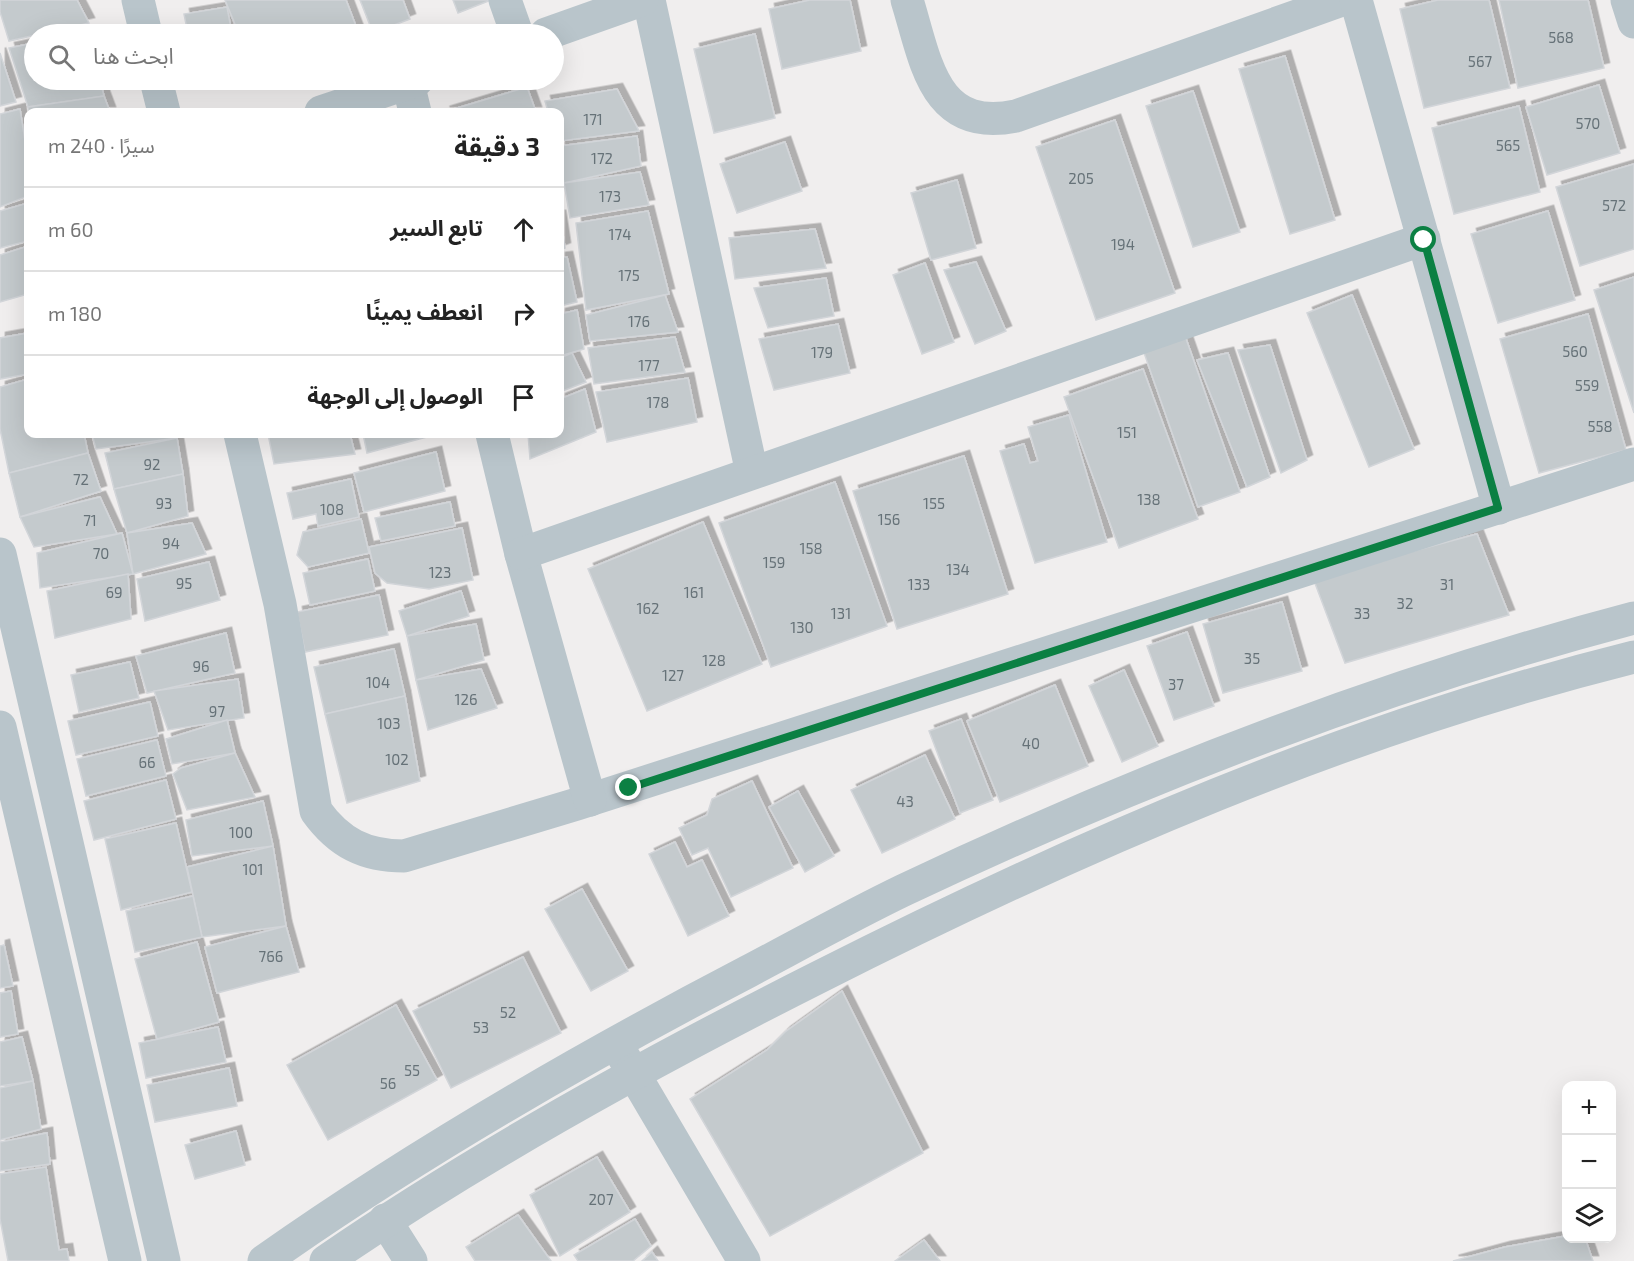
<!DOCTYPE html>
<html lang="ar">
<head>
<meta charset="utf-8">
<style>
  :root { --surface:#fff; --page:#f2f2f2; --text:#222; --muted:#767676; --line:#e0e0e0 }
  body { margin:0; font-family:"Exo 2","Noto Sans Arabic",sans-serif; background:var(--page); color:var(--text); direction:rtl }
  .controls { position:absolute; right:18px; bottom:18px; display:grid; overflow:hidden; border-radius:12px; box-shadow:0 6px 24px #0002 }
  .controls button { width:54px; height:54px; display:grid; place-items:center; padding:0; border:0; border-bottom:2px solid var(--line); background:var(--surface); color:var(--text); font:30px sans-serif }
  .stop { position:absolute; width:18px; height:18px; margin:-14px; border:4px solid #0b8043; border-radius:50%; background:#fff }
  .stop.end { background:#0b8043; border-color:#fff; box-shadow:0 2px 6px #0008 }
  .list { margin:0; padding:0; list-style:none }
  h2 { display:flex; justify-content:space-between; align-items:center; height:78px; margin:0; padding:0 24px; font-size:26px }
  h2 small { font-size:20px; font-weight:400; color:var(--muted) }
  .list li { display:grid; grid-template-columns:39px 1fr auto; gap:18px; align-items:center; box-sizing:border-box; height:84px; padding:0 24px; border-top:2px solid var(--line) }
  .list b { display:block; font-size:22px; white-space:nowrap }
  .list em { font-size:20px; font-style:normal; color:var(--muted) }
  .icon { flex:none; width:33px; height:33px; fill:none; stroke:currentColor; stroke-width:2; stroke-linecap:round; stroke-linejoin:round }
  .map { position:relative; flex:none; width:1634px; height:1261px; overflow:hidden; direction:ltr }
  .search { position:absolute; background:var(--surface); box-shadow:0 6px 24px #0002; left:24px; top:24px; width:540px; height:66px; display:flex; align-items:center; gap:15px; box-sizing:border-box; padding:0 21px; border-radius:33px; color:var(--muted); font-size:22px }
  .panel { position:absolute; background:var(--surface); box-shadow:0 6px 24px #0002; left:24px; top:108px; width:540px; height:330px; border-radius:12px; direction:rtl }
  .map>svg:first-child { display:block }
</style>
</head>
<body>
<div class="map">
<svg width="1634" height="1261" viewBox="0 0 1634 1261">
  <defs>
    <filter id="shadow"><feDropShadow dx="5.5" dy="-5.5" stdDeviation="0" flood-color="#0004"/></filter>
  </defs>
  <rect width="100%" height="100%" fill="#f0eeee"/>
  <g fill="#c4cacd" stroke="#d2d5d9" stroke-width="1.5" filter="url(#shadow)">
    <path d="M0 0H77L89 23 9 41 0 12Z"/>
    <path d="M225 0H346L359 34H239Z"/>
    <path d="M360 0H403L410 19 373 33Z"/>
    <path d="M453 0H491L458 13Z"/>
    <path d="M810 0H850L861 51 782 69 769 9Z"/>
    <path d="M1438 0H1489L1510 88 1424 108 1400 9Z"/>
    <path d="M1499 0H1588L1604 68 1518 88Z"/>
    <path d="M227 7 232 34H188L184 14Z"/>
    <path d="M755 34 775 118 714 133 694 49Z"/>
    <path d="M34 43V80H100L104 96 28 107 9 48Z"/>
    <path d="M0 53 16 102 0 106Z"/>
    <path d="M1285 56 1335 220 1290 234 1239 69Z"/>
    <path d="M257 80H277L259 85Z"/>
    <path d="M1599 85 1620 153 1547 175 1526 107Z"/>
    <path d="M527 87 536 112H444Z"/>
    <path d="M617 89 639 131 560 141V112H548L545 101Z"/>
    <path d="M1193 91 1240 232 1193 247 1146 106Z"/>
    <path d="M104 96 110 112H29L28 107Z"/>
    <path d="M1519 106 1540 192 1454 214 1432 128Z"/>
    <path d="M20 109 28 160V196L0 207V114Z"/>
    <path d="M1115 120 1175 293 1096 320 1036 147Z"/>
    <path d="M637 136 641 166 564 183 560 165V146Z"/>
    <path d="M785 142 802 191 737 213 720 164Z"/>
    <path d="M1634 164V249L1580 266 1556 187Z"/>
    <path d="M640 172 649 205 570 218 564 183Z"/>
    <path d="M957 180 976 248 931 260 911 193Z"/>
    <path d="M28 203V241L0 248V211Z"/>
    <path d="M648 211 669 294 586 310 576 223Z"/>
    <path d="M1548 211 1575 300 1498 323 1471 234Z"/>
    <path d="M560 215 565 248 560 250Z"/>
    <path d="M815 229 826 268 735 279 729 238Z"/>
    <path d="M28 246V294L0 302V255Z"/>
    <path d="M567 257 577 302 560 306V258Z"/>
    <path d="M976 262 1006 331 975 344 944 270Z"/>
    <path d="M925 263 954 342 922 354 893 275Z"/>
    <path d="M1634 277V413L1594 290Z"/>
    <path d="M826 278 834 316 768 328 754 288Z"/>
    <path d="M665 295 678 332 590 341 586 315Z"/>
    <path d="M1352 295 1414 449 1369 467 1307 313Z"/>
    <path d="M577 310 584 349 560 356V314Z"/>
    <path d="M1588 314 1626 450 1539 473 1500 339Z"/>
    <path d="M838 324 850 373 774 390 759 339Z"/>
    <path d="M28 333V374L0 379V338Z"/>
    <path d="M1184 333 1240 492 1198 507 1142 347Z"/>
    <path d="M675 337 685 372 594 384 588 348Z"/>
    <path d="M1270 345 1307 460 1281 473 1238 350Z"/>
    <path d="M572 353 586 382 560 392V358Z"/>
    <path d="M1228 353 1270 477 1247 487 1197 360Z"/>
    <path d="M1143 369 1198 519 1119 548 1064 397Z"/>
    <path d="M688 378 697 422 607 442 596 392Z"/>
    <path d="M28 379V434H84L88 453 9 473 0 429V387Z"/>
    <path d="M585 389 596 432 530 459 528 434H560V399Z"/>
    <path d="M1069 415 1107 542 1035 563 1000 451 1024 444 1030 463 1038 461 1028 427Z"/>
    <path d="M92 434H176L177 438 96 449Z"/>
    <path d="M268 434H350L355 454 274 464Z"/>
    <path d="M363 434H438L367 453Z"/>
    <path d="M177 438 183 474 114 489 105 453Z"/>
    <path d="M436 452 445 491 364 512 354 473Z"/>
    <path d="M88 453 101 491 20 517 9 473Z"/>
    <path d="M964 456 1008 594 897 629 853 491Z"/>
    <path d="M183 474 188 516 127 533 114 489Z"/>
    <path d="M351 479 359 517 318 526 316 514 293 519 287 493Z"/>
    <path d="M835 482 887 626 771 667 719 523Z"/>
    <path d="M100 497 117 534 34 547 20 517Z"/>
    <path d="M450 502 455 526 381 541 375 518Z"/>
    <path d="M361 519 369 553 308 567 297 555 303 532Z"/>
    <path d="M703 522 762 664 647 711 588 569Z"/>
    <path d="M192 523 206 554 133 574 127 533Z"/>
    <path d="M462 528 473 580 429 589 387 583 375 573 369 547Z"/>
    <path d="M122 533 133 574 40 588 37 553Z"/>
    <path d="M1477 534 1509 615 1345 663 1313 578Z"/>
    <path d="M368 559 375 591 310 605 303 573Z"/>
    <path d="M209 562 220 600 145 621 137 579Z"/>
    <path d="M128 574 131 619 55 638 47 591Z"/>
    <path d="M461 591 469 616 407 636 399 611Z"/>
    <path d="M379 595 388 635 305 652 297 612Z"/>
    <path d="M1282 602 1302 671 1223 693 1203 624Z"/>
    <path d="M476 624 484 660 416 680 407 636Z"/>
    <path d="M1187 632 1214 706 1174 720 1147 646Z"/>
    <path d="M226 633 235 673 147 693 136 656Z"/>
    <path d="M394 649 405 696 325 714 314 667Z"/>
    <path d="M130 662 139 698 79 712 71 675Z"/>
    <path d="M481 669 497 708 428 730 416 680Z"/>
    <path d="M1124 670 1158 746 1122 762 1089 686Z"/>
    <path d="M238 679 244 718 168 730 154 691Z"/>
    <path d="M1055 685 1088 766 1000 802 967 721Z"/>
    <path d="M405 696 420 781 347 803 325 714Z"/>
    <path d="M150 702 158 736 76 755 68 721Z"/>
    <path d="M961 719 993 800 960 813 929 731Z"/>
    <path d="M227 720 235 753 172 764 166 739Z"/>
    <path d="M157 740 166 776 86 796 77 759Z"/>
    <path d="M235 753 255 797 187 810 173 774 181 768Z"/>
    <path d="M925 755 955 819 882 853 851 790Z"/>
    <path d="M166 780 176 819 94 840 84 801Z"/>
    <path d="M752 781 793 868 731 897 708 848 692 855 679 828 707 815 712 799Z"/>
    <path d="M798 791 834 856 805 872 769 807Z"/>
    <path d="M263 801 273 846 192 856 186 820Z"/>
    <path d="M176 823 192 892 121 910 105 839Z"/>
    <path d="M675 842 687 867 702 860 729 916 688 936 649 854Z"/>
    <path d="M273 846 286 926 202 937 187 867Z"/>
    <path d="M582 889 628 971 591 991 545 909Z"/>
    <path d="M193 896 202 937 135 952 126 911Z"/>
    <path d="M286 926 299 972 217 993 205 947Z"/>
    <path d="M197 942 219 1022 157 1039 135 959Z"/>
    <path d="M4 945 13 986 0 988V946Z"/>
    <path d="M523 957 561 1033 451 1088 413 1011Z"/>
    <path d="M11 991 18 1034 0 1037V993Z"/>
    <path d="M842 991 923 1153 770 1236 690 1099 767 1050 785 1032Z"/>
    <path d="M396 1005 437 1080 328 1140 287 1065Z"/>
    <path d="M218 1027 226 1062 146 1078 139 1043Z"/>
    <path d="M22 1037 33 1081 0 1086V1042Z"/>
    <path d="M229 1068 237 1106 155 1122 147 1085Z"/>
    <path d="M33 1081 41 1129 0 1140V1088Z"/>
    <path d="M236 1131 245 1165 195 1179 185 1145Z"/>
    <path d="M47 1133 50 1164 0 1171V1142Z"/>
    <path d="M597 1157 630 1212 560 1256 530 1195Z"/>
    <path d="M46 1167 59 1250 67 1249 69 1261H8L0 1219V1174Z"/>
    <path d="M518 1215 551 1261H475L466 1247Z"/>
    <path d="M635 1219 651 1246 633 1261H578L574 1255Z"/>
    <path d="M1566 1236V1238H1585L1593 1261H1453L1505 1247Z"/>
    <path d="M924 1240 940 1261H895Z"/>
    <path d="M652 1252 658 1261H642Z"/>
  </g>
  <g fill="none" stroke-linecap="round" stroke-linejoin="round">
    <g stroke="#b9c5cb" stroke-width="33">
      <path d="M138 0 146 34"/>
      <path d="M505 0 517 34"/>
      <path d="M649 0 752 473"/>
      <path d="M907 0C926 61 933 133 1016 116L1342 0"/>
      <path d="M1356 0 1499 508"/>
      <path d="M1627 0 1634 22"/>
      <path d="M546 34 642 0"/>
      <path d="M156 80 164 112"/>
      <path d="M408 83 415 112"/>
      <path d="M321 112 417 80"/>
      <path d="M240 434 280 604 316 811C339 843 365 856 404 856L577 804 1634 464"/>
      <path d="M492 434 521 554 590 800"/>
      <path d="M0 554 164 1261"/>
      <path d="M521 554 1424 239"/>
      <path d="M0 727 125 1261"/>
      <path d="M622 1054 744 1261"/>
      <path d="M385 1220 411 1261"/>
      <path d="M264 1261C417 1153 582 1058 749 971 800 944 852 915 904 890 1139 779 1383 684 1634 618"/>
      <path d="M326 1261C480 1155 650 1062 817 978 1078 846 1349 728 1634 657"/>
    </g>
  </g>
  <g fill="none" stroke-linecap="round" stroke-linejoin="round">
    <path stroke="#0b8043" stroke-width="8" d="M629 788 1498 508 1424 240"/>
  </g>
  <g text-anchor="middle" dominant-baseline="central" stroke-width="6" stroke-linejoin="round" paint-order="stroke">
    <g font-size="15" fill="#667278">
      <text x="1561" y="37">568</text>
      <text x="1480" y="61">567</text>
      <text x="593" y="119">171</text>
      <text x="1588" y="123">570</text>
      <text x="1508" y="145">565</text>
      <text x="602" y="158">172</text>
      <text x="1081" y="178">205</text>
      <text x="610" y="196">173</text>
      <text x="1614" y="205">572</text>
      <text x="620" y="234">174</text>
      <text x="1123" y="244">194</text>
      <text x="629" y="275">175</text>
      <text x="639" y="321">176</text>
      <text x="1575" y="351">560</text>
      <text x="822" y="352">179</text>
      <text x="649" y="365">177</text>
      <text x="1587" y="385">559</text>
      <text x="658" y="402">178</text>
      <text x="1600" y="426">558</text>
      <text x="1127" y="432">151</text>
      <text x="152" y="464">92</text>
      <text x="81" y="479">72</text>
      <text x="1149" y="499">138</text>
      <text x="164" y="503">93</text>
      <text x="934" y="503">155</text>
      <text x="332" y="509">108</text>
      <text x="889" y="519">156</text>
      <text x="90" y="520">71</text>
      <text x="171" y="543">94</text>
      <text x="811" y="548">158</text>
      <text x="101" y="553">70</text>
      <text x="774" y="562">159</text>
      <text x="958" y="569">134</text>
      <text x="440" y="572">123</text>
      <text x="184" y="583">95</text>
      <text x="919" y="584">133</text>
      <text x="1447" y="584">31</text>
      <text x="114" y="592">69</text>
      <text x="694" y="592">161</text>
      <text x="1405" y="603">32</text>
      <text x="648" y="608">162</text>
      <text x="841" y="613">131</text>
      <text x="1362" y="613">33</text>
      <text x="802" y="627">130</text>
      <text x="1252" y="658">35</text>
      <text x="714" y="660">128</text>
      <text x="201" y="666">96</text>
      <text x="673" y="675">127</text>
      <text x="378" y="682">104</text>
      <text x="1176" y="684">37</text>
      <text x="466" y="699">126</text>
      <text x="217" y="711">97</text>
      <text x="389" y="723">103</text>
      <text x="1031" y="743">40</text>
      <text x="397" y="759">102</text>
      <text x="147" y="762">66</text>
      <text x="905" y="801">43</text>
      <text x="241" y="832">100</text>
      <text x="253" y="869">101</text>
      <text x="271" y="956">766</text>
      <text x="508" y="1012">52</text>
      <text x="481" y="1027">53</text>
      <text x="412" y="1070">55</text>
      <text x="388" y="1083">56</text>
      <text x="601" y="1199">207</text>
    </g>
  </g>
</svg>
<div class="controls">
<button>+</button>
<button>−</button>
<button><svg class="icon" aria-label="layers" viewBox="0 0 24 24"><path d="M12 4l9 5-9 5-9-5zM3 14l9 5 9-5"/></svg></button>
</div>
<div class="stop" style="left:1424px;top:240px"></div>
<div class="stop end" style="left:629px;top:788px"></div>
<div class="search"><svg class="icon" aria-label="search" viewBox="0 0 24 24"><circle cx="10" cy="10" r="6"/><path d="M15 15l6 6"/></svg>ابحث هنا</div>
<section class="panel">
<h2>3 دقيقة<small>سيرًا · 240 m</small></h2>
<ul class="list">
<li><svg class="icon" aria-label="ahead" viewBox="0 0 24 24"><path d="M12 20V5M6 11l6-6 6 6"/></svg><div><b>تابع السير</b></div><em>60 m</em></li>
<li><svg class="icon" aria-label="right" viewBox="0 0 24 24"><path d="M7 20v-9h11M14 6l5 5-5 5"/></svg><div><b>انعطف يمينًا</b></div><em>180 m</em></li>
<li><svg class="icon" aria-label="arrive" viewBox="0 0 24 24"><path d="M6 21V4h12l-3 4 3 4H6"/></svg><div><b>الوصول إلى الوجهة</b></div></li>
</ul>
</section>
</div>
</body>
</html>
